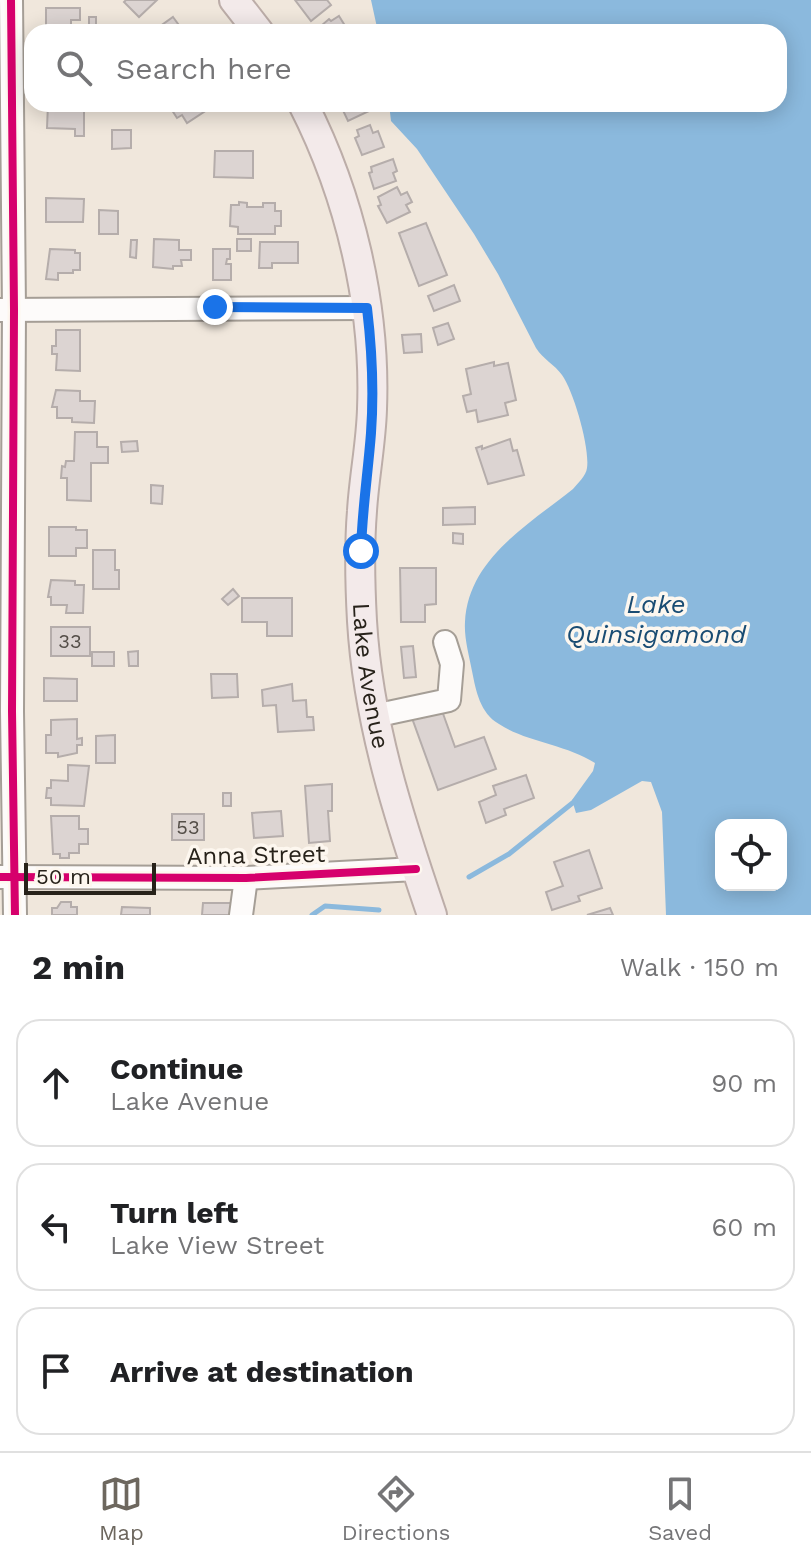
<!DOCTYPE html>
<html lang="en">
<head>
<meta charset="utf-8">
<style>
  :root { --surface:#fff; --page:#f6f6f6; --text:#202124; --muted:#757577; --line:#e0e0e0; --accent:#6d675e }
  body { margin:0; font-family:"Work Sans",sans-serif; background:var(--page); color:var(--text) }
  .controls { position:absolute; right:24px; bottom:24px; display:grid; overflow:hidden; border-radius:16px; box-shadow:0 4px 20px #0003 }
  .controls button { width:72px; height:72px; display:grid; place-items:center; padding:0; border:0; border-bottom:2px solid var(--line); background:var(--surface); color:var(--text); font:40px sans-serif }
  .scale { position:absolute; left:24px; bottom:20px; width:132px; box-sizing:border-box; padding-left:8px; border:4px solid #27221a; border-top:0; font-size:22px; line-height:28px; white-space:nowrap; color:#27221a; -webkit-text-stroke:6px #fdf7ef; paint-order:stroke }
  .stop { position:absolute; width:24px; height:24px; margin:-18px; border:6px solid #1a73e8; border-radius:50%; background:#fff }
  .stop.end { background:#1a73e8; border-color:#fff; box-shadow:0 2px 8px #0008 }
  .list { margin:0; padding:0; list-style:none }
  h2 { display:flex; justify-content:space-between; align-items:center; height:104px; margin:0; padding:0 32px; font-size:34px }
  h2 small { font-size:26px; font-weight:400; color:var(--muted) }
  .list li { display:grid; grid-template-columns:52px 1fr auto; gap:24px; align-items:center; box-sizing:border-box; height:128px; margin:0 16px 16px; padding:0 16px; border:2px solid var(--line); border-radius:24px }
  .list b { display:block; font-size:30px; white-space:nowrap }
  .list p { margin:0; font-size:26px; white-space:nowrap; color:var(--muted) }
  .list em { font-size:26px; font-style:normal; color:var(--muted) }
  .icon { flex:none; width:44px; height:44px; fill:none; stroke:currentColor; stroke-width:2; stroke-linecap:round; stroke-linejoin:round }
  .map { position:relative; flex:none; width:811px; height:915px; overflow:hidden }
  .search { position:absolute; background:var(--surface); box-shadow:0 4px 20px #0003; left:24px; right:24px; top:24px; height:88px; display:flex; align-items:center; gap:20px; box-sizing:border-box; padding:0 28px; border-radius:24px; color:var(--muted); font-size:30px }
  .sheet { height:536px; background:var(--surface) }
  nav { display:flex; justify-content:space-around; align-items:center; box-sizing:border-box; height:112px; border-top:2px solid var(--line); background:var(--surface); font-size:22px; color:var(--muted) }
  nav a { display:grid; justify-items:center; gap:4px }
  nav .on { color:var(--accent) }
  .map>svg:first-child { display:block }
</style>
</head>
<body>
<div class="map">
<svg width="811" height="915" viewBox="0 0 811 915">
  <rect width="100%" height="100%" fill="#f0e7dc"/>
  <path fill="#8bb9dd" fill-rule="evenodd" d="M371 0H811V915H666L662 812 651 782 642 781 591 810 576 813 572 800 593 771 595 763C565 744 526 742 499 724 480 713 476 691 472 671 469 655 464 638 465 622 468 559 528 525 573 489 578 483 586 476 587 468 590 448 574 392 562 375 555 365 543 359 536 348L498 274 474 234 417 149 391 121 389 104H779V32H378ZM721 825H781V885H721Z"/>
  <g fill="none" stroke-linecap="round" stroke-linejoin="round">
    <g stroke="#8bb9dd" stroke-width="5">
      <path d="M469 877 509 854 575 801"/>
      <path d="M312 915 325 906 379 910"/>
    </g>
  </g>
  <g fill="#dcd4d2" stroke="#b5adab" stroke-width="2">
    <path d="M126 0H157L139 17 124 2Z"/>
    <path d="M295 0H327L331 5 311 21Z"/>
    <path d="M46 8H80V20H71V31L46 30Z"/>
    <path d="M339 16 347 29 342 32H314L329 19 331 21Z"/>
    <path d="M89 17H96V26H103V32H85V26H89Z"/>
    <path d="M173 17 181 28 175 32H152Z"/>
    <path d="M48 104 84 105V136H75V129L47 128Z"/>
    <path d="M168 104H216L187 123 182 115 177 118Z"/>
    <path d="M340 104H366L369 111 348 121Z"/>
    <path d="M370 125 373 133 378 131 384 147 362 155 355 138 359 136 357 130Z"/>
    <path d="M112 130H131V148L112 149Z"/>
    <path d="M215 151H253V178L214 177Z"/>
    <path d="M393 159 397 171 393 173 396 181 374 189 369 173 372 172 371 167Z"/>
    <path d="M397 187 401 195 407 192 412 202 406 205 410 212 387 223 378 206 381 205 378 197Z"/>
    <path d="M46 198 84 199 83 222H46Z"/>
    <path d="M239 202 247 203V207H263V203H275V211H281V226H275V234H238V227L230 226 231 205H239Z"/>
    <path d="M99 210 118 211V234H99Z"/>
    <path d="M426 223 447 275 419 286 399 233Z"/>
    <path d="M154 239 179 240V250H191V260H181L182 266H173V269L153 267Z"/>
    <rect x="237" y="239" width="14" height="12"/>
    <path d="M131 240H137L136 258 130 257Z"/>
    <path d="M260 242H298V263H272V268H259Z"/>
    <path d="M50 249 75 250V253H80V270H73V273H58V280L46 279Z"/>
    <path d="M213 249H230V259H227L226 264H231V280H213Z"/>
    <path d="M454 285 460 301 434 311 428 296Z"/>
    <path d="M448 323 454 339 438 345 433 328Z"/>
    <path d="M56 330H80V371L56 370 57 354H52V346H56Z"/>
    <path d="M421 334 422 352 404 353 402 335Z"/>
    <path d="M494 362V366L508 363 516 400 505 403 508 415 478 422 476 410 467 412 463 396 471 394 466 369Z"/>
    <path d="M56 390 80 391V401H95L94 423 72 422V418H57V407H52Z"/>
    <path d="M75 432H97V447H108V463H91V501L67 500V478H61L62 466 65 467 66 461H74Z"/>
    <path d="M510 439 513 451 517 450 524 475 488 484 476 448 482 446V449Z"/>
    <path d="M137 441 138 451 122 452 121 442Z"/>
    <path d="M151 485 163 486 162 504 151 503Z"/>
    <path d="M475 507V524L443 525V508Z"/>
    <path d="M49 527H76V530H87V548H76V556H49Z"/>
    <path d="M453 533 463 534V544L453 543Z"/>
    <path d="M93 550H115V570H119V589H93Z"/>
    <path d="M400 568H436V604L425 605V622H401Z"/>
    <path d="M51 580 75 581V585H84L83 613H66L67 605H51V597H48Z"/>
    <path d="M233 589 239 596 228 605 222 599Z"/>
    <path d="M242 598H292V636H267V622H242Z"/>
    <rect x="51" y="627" width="39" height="29"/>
    <path d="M413 646 416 677 404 678 401 647Z"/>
    <path d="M138 651V666H129L128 652Z"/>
    <rect x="92" y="652" width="22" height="14"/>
    <path d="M211 674H237L238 697 212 698Z"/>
    <path d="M44 678 77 679V701H44Z"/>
    <path d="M292 684 293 701 306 700 307 717H313L314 730 278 732 276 705 263 706 262 690Z"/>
    <path d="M441 708 455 747 484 737 496 769 438 790 412 718Z"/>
    <path d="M77 719V739L82 738V745H77V753L58 757V753H46V735H51V720Z"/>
    <path d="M115 735V763H96V736Z"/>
    <path d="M68 765 89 766 84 806 51 805V798H46L47 788H51V780L68 781Z"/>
    <path d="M526 775 534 798 504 809 506 815 486 823 479 802 496 795 493 786Z"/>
    <path d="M332 784V811H328L330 841 309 843 305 786Z"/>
    <rect x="223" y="793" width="8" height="13"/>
    <path d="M281 811 283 836 254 838 252 813Z"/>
    <rect x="172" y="814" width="32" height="26"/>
    <path d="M51 816H79V829H88V844H79V853H69V858H60V854H53Z"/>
    <path d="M589 850 602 888 578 896 580 901 552 910 546 892 563 886 554 862Z"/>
    <path d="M61 902H71V907H77V915H52V908H57Z"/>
    <path d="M203 903H233L232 915H202Z"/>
    <path d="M122 907 150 908V915H121Z"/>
    <path d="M610 908 613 915H587Z"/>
  </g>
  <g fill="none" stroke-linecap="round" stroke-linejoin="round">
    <defs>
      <g id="minor">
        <path d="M11 0 14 310 12 711 15 915"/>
        <path d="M1 310 367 308"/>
        <path d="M374 716 449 700 452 664 445 642"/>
        <path d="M0 877 246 878 416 869"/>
        <path d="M241 915 246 878"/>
      </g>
      <g id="major">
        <path d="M234 0 259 32"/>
        <path id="s1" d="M303 104C350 196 376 306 372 409 371 444 364 477 362 511 359 548 360 585 362 621 368 723 399 818 432 915"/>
      </g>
    </defs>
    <use href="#minor" stroke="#a59e96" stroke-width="26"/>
    <use href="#major" stroke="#bcada8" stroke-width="32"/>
    <use href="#minor" stroke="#fdfbfa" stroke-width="22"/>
    <use href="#major" stroke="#f3eaea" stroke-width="28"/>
    <defs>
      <g id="cycleway">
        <path d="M11 0 14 310 12 711 15 915"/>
        <path d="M0 877 246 878 416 869"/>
      </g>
    </defs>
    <use href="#cycleway" stroke="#fdf7ef" stroke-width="13"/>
    <use href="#cycleway" stroke="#d6006c" stroke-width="8"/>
  </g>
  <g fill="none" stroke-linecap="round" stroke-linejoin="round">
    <path stroke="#1a73e8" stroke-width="10" d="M215 307 367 308C372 350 374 391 371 433 368 473 362 511 361 551"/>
  </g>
  <g text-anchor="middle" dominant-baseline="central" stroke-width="7" stroke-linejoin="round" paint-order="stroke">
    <g font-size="20" fill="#544e48">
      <text x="70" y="641">33</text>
      <text x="188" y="827">53</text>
    </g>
    <g font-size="24" fill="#27221a" stroke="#fdf7ef">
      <text stroke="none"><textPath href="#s1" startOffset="584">Lake Avenue</textPath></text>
      <text transform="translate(256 855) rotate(-1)">Anna Street</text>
    </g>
    <g font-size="26" font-style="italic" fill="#194c73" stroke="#fdf7ef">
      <text x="656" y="604">Lake<tspan x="656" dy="30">Quinsigamond</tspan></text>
    </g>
  </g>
</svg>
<div class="controls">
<button><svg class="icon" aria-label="locate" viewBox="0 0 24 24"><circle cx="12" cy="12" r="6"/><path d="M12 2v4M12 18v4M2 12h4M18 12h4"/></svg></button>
</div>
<div class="scale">50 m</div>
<div class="stop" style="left:361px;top:551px"></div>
<div class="stop end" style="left:215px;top:307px"></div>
<div class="search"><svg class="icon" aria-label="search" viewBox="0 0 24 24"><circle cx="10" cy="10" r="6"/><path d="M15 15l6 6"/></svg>Search here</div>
</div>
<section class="sheet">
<h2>2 min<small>Walk · 150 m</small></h2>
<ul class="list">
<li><svg class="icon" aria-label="ahead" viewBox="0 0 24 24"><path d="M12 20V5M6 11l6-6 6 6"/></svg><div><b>Continue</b><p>Lake Avenue</p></div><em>90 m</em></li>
<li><svg class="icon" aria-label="left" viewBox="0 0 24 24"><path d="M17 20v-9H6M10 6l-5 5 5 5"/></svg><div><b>Turn left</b><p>Lake View Street</p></div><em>60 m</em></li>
<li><svg class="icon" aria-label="arrive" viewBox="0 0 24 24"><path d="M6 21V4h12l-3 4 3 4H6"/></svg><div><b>Arrive at destination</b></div></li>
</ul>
</section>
<nav>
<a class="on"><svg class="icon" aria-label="map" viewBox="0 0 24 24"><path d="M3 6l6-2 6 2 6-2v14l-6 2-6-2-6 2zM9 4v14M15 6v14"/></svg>Map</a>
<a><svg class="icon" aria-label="directions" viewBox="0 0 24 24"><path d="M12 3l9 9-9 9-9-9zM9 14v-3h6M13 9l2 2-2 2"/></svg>Directions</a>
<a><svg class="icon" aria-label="saved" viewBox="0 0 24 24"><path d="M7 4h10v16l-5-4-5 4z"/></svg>Saved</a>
</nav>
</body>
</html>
